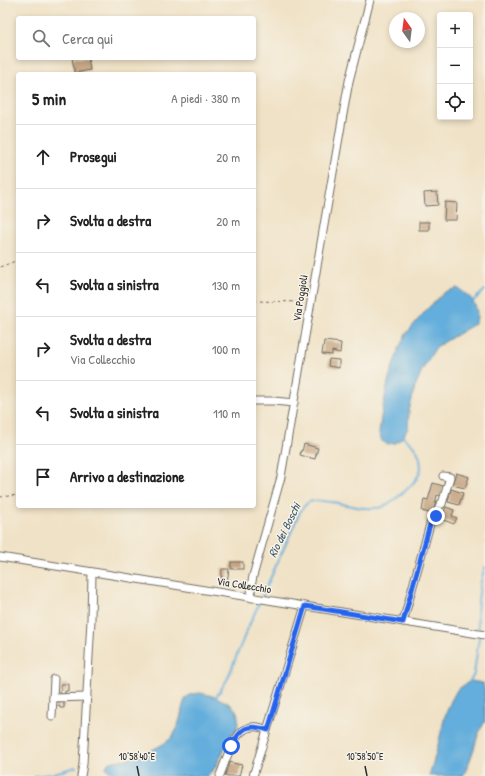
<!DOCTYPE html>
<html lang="it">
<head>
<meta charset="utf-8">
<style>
  :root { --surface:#fff; --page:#f6f6f6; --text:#222; --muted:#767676; --line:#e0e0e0 }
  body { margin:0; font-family:"Patrick Hand",sans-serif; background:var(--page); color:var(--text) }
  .controls { position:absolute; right:12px; top:12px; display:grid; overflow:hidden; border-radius:4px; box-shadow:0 2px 6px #0003 }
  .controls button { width:36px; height:36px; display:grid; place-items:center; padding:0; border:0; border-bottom:1px solid var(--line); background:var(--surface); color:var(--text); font:20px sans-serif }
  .compass { position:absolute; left:389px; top:12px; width:36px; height:36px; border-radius:50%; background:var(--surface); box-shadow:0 2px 6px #0003; rotate:346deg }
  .stop { position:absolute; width:12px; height:12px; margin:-9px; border:3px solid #2563eb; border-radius:50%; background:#fff }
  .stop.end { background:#2563eb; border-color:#fff; box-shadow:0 1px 4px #0008 }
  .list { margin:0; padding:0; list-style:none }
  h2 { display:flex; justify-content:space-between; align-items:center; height:52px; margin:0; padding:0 16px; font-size:17px }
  h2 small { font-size:13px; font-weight:400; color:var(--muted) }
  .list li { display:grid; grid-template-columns:26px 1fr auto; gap:12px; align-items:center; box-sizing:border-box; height:64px; padding:0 16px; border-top:1px solid var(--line) }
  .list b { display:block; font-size:15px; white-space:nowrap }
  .list p { margin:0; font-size:13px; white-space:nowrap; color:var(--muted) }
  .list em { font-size:13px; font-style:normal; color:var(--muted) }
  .icon { flex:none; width:22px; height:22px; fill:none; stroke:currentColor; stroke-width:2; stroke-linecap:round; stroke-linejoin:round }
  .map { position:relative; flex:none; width:485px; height:776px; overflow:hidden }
  .search { position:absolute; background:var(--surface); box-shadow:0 2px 6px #0003; left:16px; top:16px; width:240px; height:44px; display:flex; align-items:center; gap:10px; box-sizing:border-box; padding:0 14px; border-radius:4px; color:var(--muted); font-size:15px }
  .panel { position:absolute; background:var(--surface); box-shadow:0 2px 6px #0003; left:16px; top:72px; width:240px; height:436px; border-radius:4px }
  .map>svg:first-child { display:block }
</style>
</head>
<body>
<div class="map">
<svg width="485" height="776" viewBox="0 0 485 776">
  <rect width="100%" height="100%" fill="#f7f3e8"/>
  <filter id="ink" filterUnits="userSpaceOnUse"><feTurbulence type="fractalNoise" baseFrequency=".025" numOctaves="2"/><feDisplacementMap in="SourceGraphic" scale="8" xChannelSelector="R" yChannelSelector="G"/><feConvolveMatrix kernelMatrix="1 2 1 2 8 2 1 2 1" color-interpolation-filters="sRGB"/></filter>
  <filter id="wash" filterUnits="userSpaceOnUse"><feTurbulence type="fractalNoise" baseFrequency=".012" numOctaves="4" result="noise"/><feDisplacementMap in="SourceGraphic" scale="16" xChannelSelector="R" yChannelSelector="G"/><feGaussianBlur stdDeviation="0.9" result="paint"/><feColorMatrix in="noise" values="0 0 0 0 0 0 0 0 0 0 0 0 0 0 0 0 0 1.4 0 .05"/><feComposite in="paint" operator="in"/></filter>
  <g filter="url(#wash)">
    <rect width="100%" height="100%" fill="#f0e2c6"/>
    <g fill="#63aedc" stroke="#476c84">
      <path d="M457 288C471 296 480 305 476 323L436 347 422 370 415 387 409 411 408 428 403 437 395 443 387 444 382 441 379 433 381 417 389 378 399 348 406 334 428 308 445 292Z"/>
      <path d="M470 681 483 683C485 690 485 714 485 721 483 726 479 730 478 735 474 749 470 763 463 776H429L436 753 445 716 451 701 457 690Z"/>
      <path d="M200 693C211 695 233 702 237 712 239 718 238 723 237 729L232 733 215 768 207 776H121C115 774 109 773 106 767L108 763C115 760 122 760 129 759 138 757 165 745 171 738 175 733 178 728 179 722 182 714 182 701 188 696 192 693 196 694 200 693Z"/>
    </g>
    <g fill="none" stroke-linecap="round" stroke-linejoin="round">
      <g stroke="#63aedc" stroke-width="2">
        <path d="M473 301 485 290"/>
        <path d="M262 597 300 512C303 507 307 501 313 501 334 499 354 510 374 508 378 508 383 507 386 505 398 498 419 482 421 468 421 465 420 461 420 458 418 449 410 443 403 437"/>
        <path d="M479 631C475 613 479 585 485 567"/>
        <path d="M470 681 474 674 479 637"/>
        <path d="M216 697 227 680 244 637 260 601"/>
        <path d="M35 776 51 774 76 767"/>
      </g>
    </g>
    <g id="blocks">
      <g fill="#c4a380">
        <path d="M72 58H88L90 70 75 73Z"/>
        <path d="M437 192 438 205 425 206 424 193Z"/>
        <path d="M445 202 457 203 456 220H444Z"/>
        <rect x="419" y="222" width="10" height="8"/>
        <path d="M324 341 341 343 340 353 332 351V355L322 354Z"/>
        <path d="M329 359 339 360V368L328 366Z"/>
        <path d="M304 444 318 448 315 459 300 455 301 450 302 451Z"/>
        <path d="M456 473 469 477 465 488 452 485Z"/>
        <path d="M433 483 443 486V496L437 495 433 514 422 511 424 499 428 500Z"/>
        <path d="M451 489 463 493 459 505 448 502Z"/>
        <path d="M446 507 454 510 452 516 457 518 454 524 441 519Z"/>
        <rect x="231" y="562" width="12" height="7"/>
        <path d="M222 569H229L227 583H221Z"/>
        <path d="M61 684H68V691H65V694H60V691H61Z"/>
        <path d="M55 702H64V708H60V706H55Z"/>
        <path d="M228 762 242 765 239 776H225Z"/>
      </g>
    </g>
  </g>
  <g filter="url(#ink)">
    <use href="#blocks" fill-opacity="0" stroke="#706b61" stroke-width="1"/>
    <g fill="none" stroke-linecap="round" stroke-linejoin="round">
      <defs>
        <g id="minor">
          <path d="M254 401H274L294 403"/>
          <path d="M0 557 485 635"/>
          <path d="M252 598 251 587 253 576 281 477 342 120 349 81 370 0"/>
          <path d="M403 622 432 517H436L440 504H442L450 477 443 476"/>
          <path d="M53 698 54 679"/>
          <path d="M52 716 53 698 87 697"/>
          <path d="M220 775C226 761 234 728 252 727 257 726 263 728 267 730"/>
          <path d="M81 776 83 764 91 620 92 572"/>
          <path d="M253 776 305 606"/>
        </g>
      </defs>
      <use href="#minor" stroke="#706b61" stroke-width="9"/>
      <g stroke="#706b61" stroke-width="1" stroke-dasharray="3 3" stroke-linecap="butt">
        <path d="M0 267 18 260"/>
        <path d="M254 301 303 302"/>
        <path d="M0 497 18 495"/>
      </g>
      <use href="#minor" stroke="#fff" stroke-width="7"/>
    </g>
  </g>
  <g fill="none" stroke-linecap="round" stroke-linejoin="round" filter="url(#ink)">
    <path stroke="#2563eb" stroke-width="5" d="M231 746C242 728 246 723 268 730L305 606 403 622 432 517 436 516"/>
  </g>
  <path fill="none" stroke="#2b2b2b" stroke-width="1.5" d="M137 766 139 776M365 766 367 776"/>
  <g text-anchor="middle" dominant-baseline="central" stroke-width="3" stroke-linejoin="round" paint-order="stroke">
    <g font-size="11" fill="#2b2b2b" stroke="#f7f3e8">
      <text transform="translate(300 298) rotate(-81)">Via Poggioli</text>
      <text transform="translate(244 585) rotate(9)">Via Collecchio</text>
    </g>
    <g font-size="12" font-style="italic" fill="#3f5969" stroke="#f7f3e8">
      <text transform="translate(284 530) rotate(-64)">Rio dei Boschi</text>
    </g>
  </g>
  <g font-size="10" text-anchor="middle" fill="#2b2b2b" stroke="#f7f3e8" stroke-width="3" stroke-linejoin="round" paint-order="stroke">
    <text x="137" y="760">10°58'40"E</text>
    <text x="365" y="760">10°58'50"E</text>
  </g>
</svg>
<div class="controls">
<button>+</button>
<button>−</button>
<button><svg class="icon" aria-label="locate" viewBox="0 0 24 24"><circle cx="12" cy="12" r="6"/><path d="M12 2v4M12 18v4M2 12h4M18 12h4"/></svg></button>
</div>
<svg class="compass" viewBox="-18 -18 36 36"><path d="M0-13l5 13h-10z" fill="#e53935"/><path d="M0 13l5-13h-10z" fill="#767676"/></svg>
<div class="stop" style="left:231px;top:746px"></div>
<div class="stop end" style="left:436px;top:516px"></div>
<div class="search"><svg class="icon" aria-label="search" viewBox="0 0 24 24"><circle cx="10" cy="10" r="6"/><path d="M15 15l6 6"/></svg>Cerca qui</div>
<section class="panel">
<h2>5 min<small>A piedi · 380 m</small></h2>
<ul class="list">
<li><svg class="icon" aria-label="ahead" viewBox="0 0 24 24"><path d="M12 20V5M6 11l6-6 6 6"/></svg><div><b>Prosegui</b></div><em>20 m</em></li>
<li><svg class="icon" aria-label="right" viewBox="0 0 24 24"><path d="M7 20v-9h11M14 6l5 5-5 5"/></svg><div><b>Svolta a destra</b></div><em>20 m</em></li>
<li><svg class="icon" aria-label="left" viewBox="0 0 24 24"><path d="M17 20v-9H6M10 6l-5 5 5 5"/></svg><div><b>Svolta a sinistra</b></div><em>130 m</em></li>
<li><svg class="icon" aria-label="right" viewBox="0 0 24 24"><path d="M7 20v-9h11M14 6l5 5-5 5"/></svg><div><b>Svolta a destra</b><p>Via Collecchio</p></div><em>100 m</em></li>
<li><svg class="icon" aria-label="left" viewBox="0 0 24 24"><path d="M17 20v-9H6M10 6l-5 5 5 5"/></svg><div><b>Svolta a sinistra</b></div><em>110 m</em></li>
<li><svg class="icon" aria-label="arrive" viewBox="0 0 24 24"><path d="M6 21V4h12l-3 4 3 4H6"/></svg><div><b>Arrivo a destinazione</b></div></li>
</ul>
</section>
</div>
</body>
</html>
